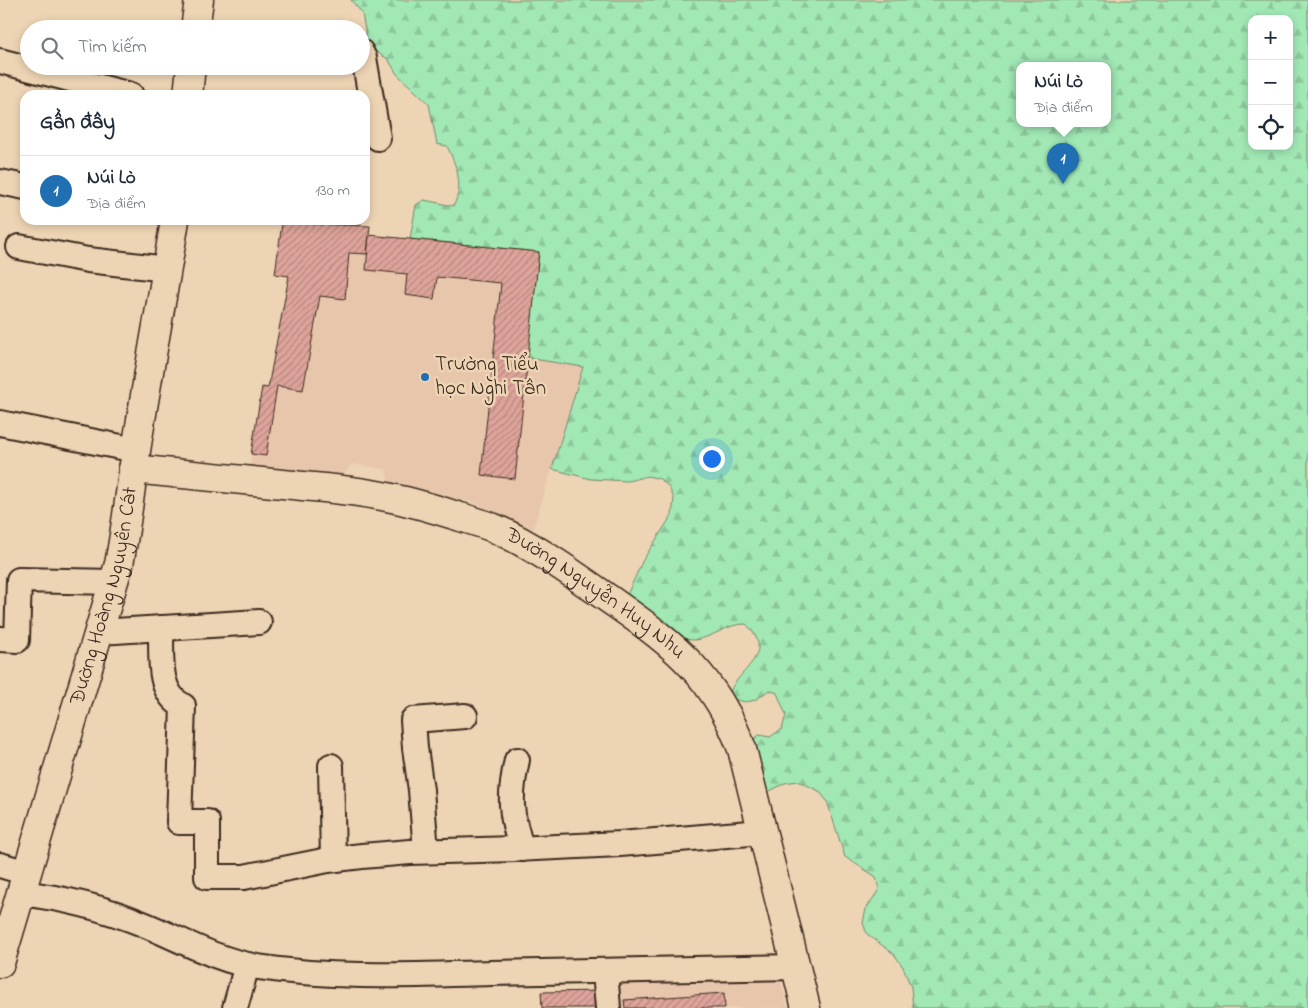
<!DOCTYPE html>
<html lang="vi">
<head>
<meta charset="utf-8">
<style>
  :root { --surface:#fff; --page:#f2f2f3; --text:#1f2937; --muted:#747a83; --line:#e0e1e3; --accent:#1f6fb2 }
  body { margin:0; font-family:"Indie Flower",sans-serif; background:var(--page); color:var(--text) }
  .controls { position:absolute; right:15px; top:15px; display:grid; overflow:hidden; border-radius:10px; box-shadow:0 2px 8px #0003 }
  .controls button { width:45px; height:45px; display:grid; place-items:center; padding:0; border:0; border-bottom:1px solid var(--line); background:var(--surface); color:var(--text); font:25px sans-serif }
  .you { position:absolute; left:711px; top:458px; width:18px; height:18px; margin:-12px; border:4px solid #fff; border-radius:50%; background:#1a73e8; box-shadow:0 0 0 8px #1a73e833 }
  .badge { display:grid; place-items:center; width:32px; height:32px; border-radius:50%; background:var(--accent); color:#fff; font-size:16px; font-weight:700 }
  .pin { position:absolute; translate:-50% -41px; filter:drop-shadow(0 1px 2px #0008) }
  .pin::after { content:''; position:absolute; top:26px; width:18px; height:15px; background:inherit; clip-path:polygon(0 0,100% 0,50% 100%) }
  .popup { position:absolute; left:1016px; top:62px; width:95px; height:65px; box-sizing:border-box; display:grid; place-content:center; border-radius:10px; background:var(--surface); filter:drop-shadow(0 1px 4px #0005); font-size:16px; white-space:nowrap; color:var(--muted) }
  .popup b { font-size:19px; color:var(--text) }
  .popup::after { content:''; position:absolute; left:50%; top:100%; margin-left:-10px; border:10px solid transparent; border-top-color:var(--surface) }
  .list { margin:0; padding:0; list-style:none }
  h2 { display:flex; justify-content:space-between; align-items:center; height:65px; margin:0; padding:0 20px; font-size:21px }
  h2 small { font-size:16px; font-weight:400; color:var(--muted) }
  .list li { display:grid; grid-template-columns:32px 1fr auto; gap:15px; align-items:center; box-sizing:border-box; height:70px; padding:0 20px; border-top:1px solid var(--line) }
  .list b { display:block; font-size:19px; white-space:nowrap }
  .list p { margin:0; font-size:16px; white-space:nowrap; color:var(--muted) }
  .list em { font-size:16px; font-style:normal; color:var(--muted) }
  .icon { flex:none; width:28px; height:28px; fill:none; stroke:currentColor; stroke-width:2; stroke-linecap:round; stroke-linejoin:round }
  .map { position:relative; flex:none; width:1308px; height:1008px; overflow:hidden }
  .search { position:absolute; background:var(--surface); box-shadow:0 2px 8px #0003; left:20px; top:20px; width:350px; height:55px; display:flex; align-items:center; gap:12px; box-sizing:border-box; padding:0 18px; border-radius:28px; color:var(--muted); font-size:19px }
  .panel { position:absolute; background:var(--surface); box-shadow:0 2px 8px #0003; left:20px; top:90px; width:350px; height:135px; border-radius:15px }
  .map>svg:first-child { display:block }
</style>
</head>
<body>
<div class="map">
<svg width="1308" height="1008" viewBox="0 0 1308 1008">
  <defs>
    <pattern id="forest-firs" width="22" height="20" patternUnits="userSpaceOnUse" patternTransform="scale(1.25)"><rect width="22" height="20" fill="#a1e8b5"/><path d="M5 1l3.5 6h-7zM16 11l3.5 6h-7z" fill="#8cc79b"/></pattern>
    <pattern id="building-hatch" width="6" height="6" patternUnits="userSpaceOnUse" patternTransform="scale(1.25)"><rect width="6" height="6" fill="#dea49b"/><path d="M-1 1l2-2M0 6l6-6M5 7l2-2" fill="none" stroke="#b5867e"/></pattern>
  </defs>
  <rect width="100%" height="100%" fill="#edd4b4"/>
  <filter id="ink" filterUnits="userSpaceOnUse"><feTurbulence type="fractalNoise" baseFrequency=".02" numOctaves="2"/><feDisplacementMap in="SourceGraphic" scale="10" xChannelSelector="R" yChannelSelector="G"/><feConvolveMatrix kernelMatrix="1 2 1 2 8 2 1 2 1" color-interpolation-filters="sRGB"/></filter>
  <g filter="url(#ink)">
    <g fill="#e8c6ac">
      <path d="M282 223 370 226V235L539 252 583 367 533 530 474 503 389 483 386 469 351 464 342 477 250 467 262 387 268 388 289 276 275 274Z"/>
      <path d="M779 976 788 1008H616L617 990 619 986 627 983Z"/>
    </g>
    <path fill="url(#forest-firs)" stroke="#6e896a" fill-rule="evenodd" d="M351 0H1308V1008H913L911 987 903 967 894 954 867 934 863 923 866 909 878 891 879 885 875 876 845 857 827 801 819 791 798 781 785 783 768 792 762 786 763 768 752 753 753 740 759 735 770 737 782 729 786 715 777 693 769 690C756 700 749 706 732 698L731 689C745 665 775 652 746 624 727 623 712 639 693 640 677 640 667 622 655 614 647 609 638 606 630 602L627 595 643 560 672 515 674 499 669 487 660 479 648 476 628 481 591 479 552 469 583 367 527 358 539 252 410 239 416 205 424 200 453 206C465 186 456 165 447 146L437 144 429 104 397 74 388 59 368 47 362 13ZM1252 19H1289V146H1252ZM1019 65H1107V123H1019Z"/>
    <g fill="url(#building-hatch)" stroke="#3b2a1e">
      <path d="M282 223 370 226 367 254 349 253 345 299 320 296 303 390 277 386 266 456 251 454 262 387 268 388 289 276 275 274Z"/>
      <path d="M369 235 539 252 515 479 481 475 501 283 437 277 434 299 405 295 407 274 366 270Z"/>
      <path d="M601 991V1008H542L541 992Z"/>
      <path d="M724 993 725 1008H625L624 1000Z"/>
    </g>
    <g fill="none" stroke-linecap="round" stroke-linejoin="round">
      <defs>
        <g id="street">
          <path d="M361 52 364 58 378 138"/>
          <path d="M0 61 131 95"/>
          <path d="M0 182 25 187"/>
          <path d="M19 247 88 260 167 269"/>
          <path d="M0 423 136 450"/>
          <path d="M161 628C162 655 156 692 183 706L179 822H207V877H244L328 860 362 856 410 852 515 849 620 844 762 832"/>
          <path d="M99 632 259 622"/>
          <path d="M0 639 17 640 19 580 114 582"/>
          <path d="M517 760C509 796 510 815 522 849"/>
          <path d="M331 766 333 859"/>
          <path d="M426 851 421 790 415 748 413 720 465 716"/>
          <path d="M0 865 27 873"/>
          <path d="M21 893C63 898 104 908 143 924 180 939 218 961 258 967 335 979 413 975 491 973 593 971 694 969 796 967"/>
          <path d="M605 971 608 1008"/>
          <path d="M235 1008 247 965"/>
        </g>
        <g id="secondary">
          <path d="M195 29 199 0"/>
          <path d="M188 95 191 66"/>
          <path id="s1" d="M133 469C183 474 233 479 283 484 321 488 359 490 396 499 416 503 435 509 454 515 467 519 481 523 494 528 537 547 577 577 616 604 676 646 716 678 742 749L806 1008"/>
          <path id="s2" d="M0 963 119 564C128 518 132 472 140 426 151 357 164 289 175 220"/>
        </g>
      </defs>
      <use href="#street" stroke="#3b2a1e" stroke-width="28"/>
      <use href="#secondary" stroke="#3b2a1e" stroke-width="31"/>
      <use href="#street" stroke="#edd4b4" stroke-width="24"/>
      <use href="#secondary" stroke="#edd4b4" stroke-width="28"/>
    </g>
  </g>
  <circle fill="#1f6fb2" stroke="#edd4b4" stroke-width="2" cx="425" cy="377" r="5"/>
  <g text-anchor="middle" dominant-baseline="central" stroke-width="5" stroke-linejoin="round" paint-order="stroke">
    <g font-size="21" fill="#3b2a1e" stroke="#edd4b4" text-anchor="start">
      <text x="435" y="365">Trường Tiểu<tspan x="435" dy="24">học Nghi Tân</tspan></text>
    </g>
    <g font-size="21" fill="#3b2a1e" stroke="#edd4b4">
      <text stroke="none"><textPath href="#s2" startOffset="382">Đường Hoàng Nguyên Cát</textPath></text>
      <text stroke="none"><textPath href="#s1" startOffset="488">Đường Nguyễn Huy Nhu</textPath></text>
    </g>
  </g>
</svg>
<div class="controls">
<button>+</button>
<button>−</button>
<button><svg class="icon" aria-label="locate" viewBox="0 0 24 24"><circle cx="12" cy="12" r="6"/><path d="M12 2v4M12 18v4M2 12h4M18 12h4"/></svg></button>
</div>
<div class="you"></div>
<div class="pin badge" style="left:1063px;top:184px">1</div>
<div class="popup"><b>Núi Lò</b>Địa điểm</div>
<div class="search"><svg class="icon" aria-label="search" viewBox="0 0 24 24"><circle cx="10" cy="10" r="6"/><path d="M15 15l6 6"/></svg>Tìm kiếm</div>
<section class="panel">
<h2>Gần đây<small></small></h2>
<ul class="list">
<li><span class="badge">1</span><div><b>Núi Lò</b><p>Địa điểm</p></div><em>130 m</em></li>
</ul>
</section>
</div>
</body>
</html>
